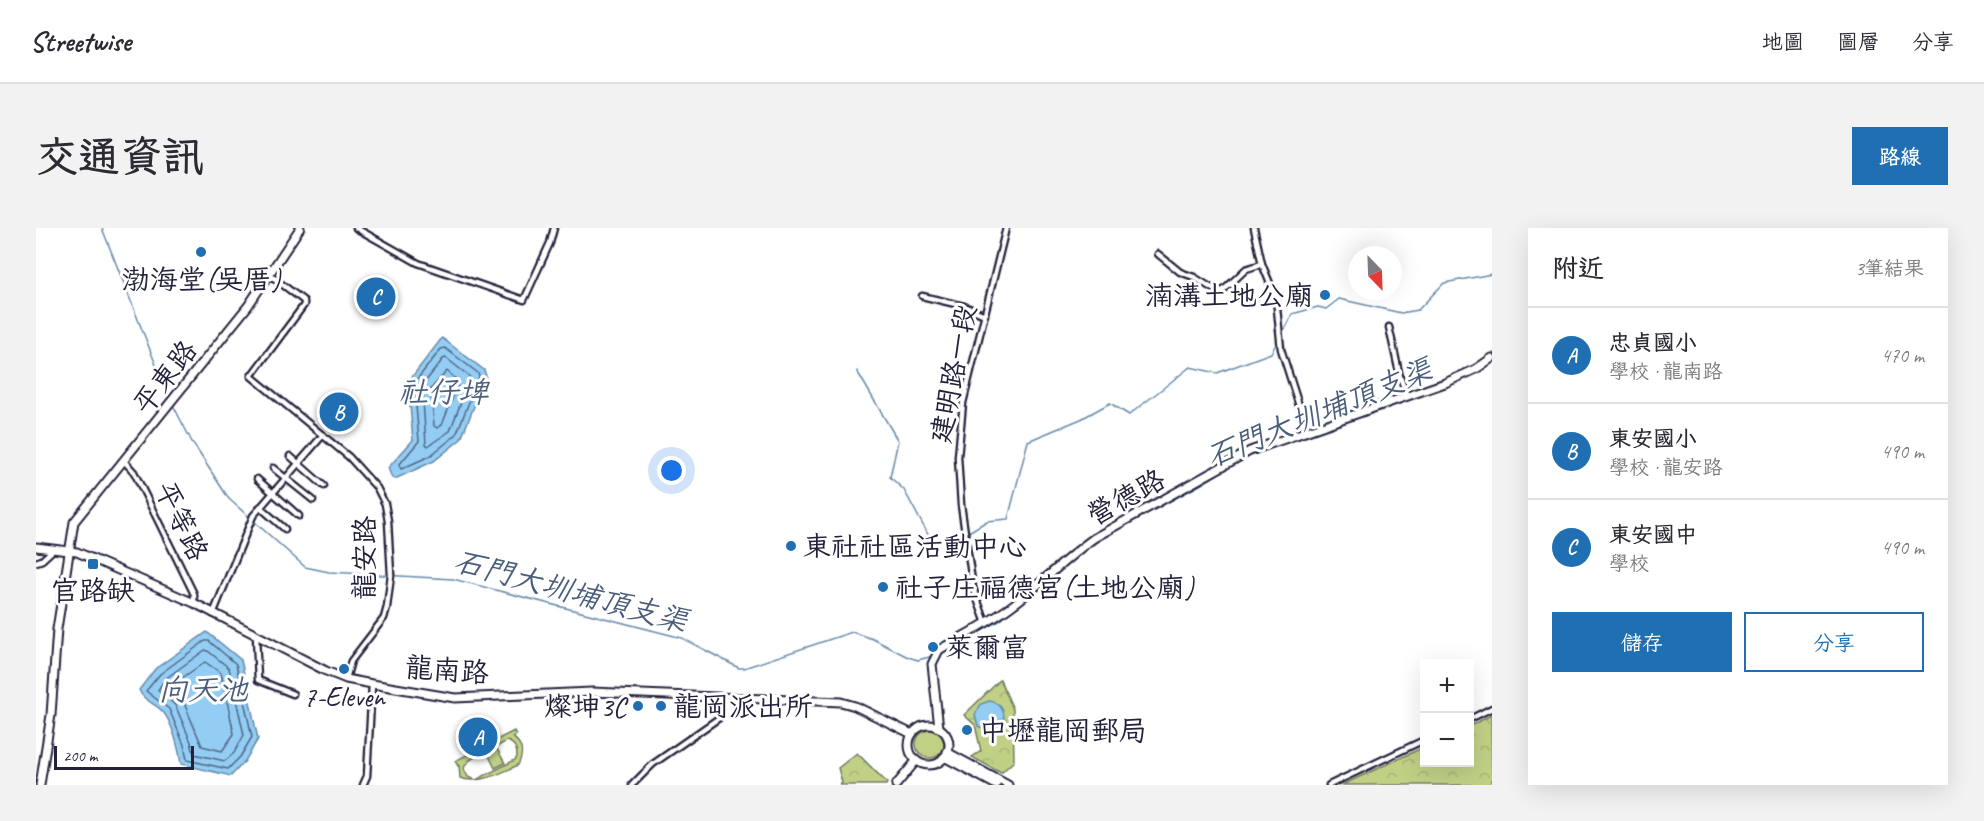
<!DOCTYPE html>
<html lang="zh-TW">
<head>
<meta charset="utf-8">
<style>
  :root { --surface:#fff; --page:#f2f2f3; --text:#2b2b33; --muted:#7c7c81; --line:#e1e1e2; --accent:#1f6fb2 }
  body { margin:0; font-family:Caveat,"LXGW WenKai TC",sans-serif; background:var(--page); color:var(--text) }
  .controls { position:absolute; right:18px; bottom:18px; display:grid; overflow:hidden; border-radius:0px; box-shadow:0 6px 24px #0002 }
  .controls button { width:54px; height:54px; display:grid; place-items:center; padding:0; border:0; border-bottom:2px solid var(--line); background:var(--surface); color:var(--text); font:30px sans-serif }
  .compass { position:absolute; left:1312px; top:18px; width:54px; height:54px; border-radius:50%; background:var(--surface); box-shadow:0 6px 24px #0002; rotate:157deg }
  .scale { position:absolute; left:18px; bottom:15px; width:140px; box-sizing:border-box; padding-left:6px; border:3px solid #22223b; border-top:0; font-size:16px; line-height:21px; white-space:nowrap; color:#22223b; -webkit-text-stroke:4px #fff; paint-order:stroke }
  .you { position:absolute; left:636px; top:243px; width:21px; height:21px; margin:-15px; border:4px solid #fff; border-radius:50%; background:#1a73e8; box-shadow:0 0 0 9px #1a73e833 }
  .badge { display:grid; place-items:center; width:39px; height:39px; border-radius:50%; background:var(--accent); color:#fff; font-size:20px; font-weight:700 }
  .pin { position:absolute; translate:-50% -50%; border:3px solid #fff; box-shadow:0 2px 6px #0006 }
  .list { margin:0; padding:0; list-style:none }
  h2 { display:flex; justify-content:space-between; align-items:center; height:78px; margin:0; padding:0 24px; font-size:26px }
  h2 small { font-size:20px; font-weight:400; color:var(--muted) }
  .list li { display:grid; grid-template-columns:39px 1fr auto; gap:18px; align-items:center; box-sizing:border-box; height:96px; padding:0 24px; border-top:2px solid var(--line) }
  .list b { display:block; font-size:22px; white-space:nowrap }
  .list p { margin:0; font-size:20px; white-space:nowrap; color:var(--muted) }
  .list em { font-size:20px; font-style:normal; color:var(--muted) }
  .actions { display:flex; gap:12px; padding:18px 24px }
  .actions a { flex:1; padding:14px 0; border:2px solid var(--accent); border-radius:0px; text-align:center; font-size:21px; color:var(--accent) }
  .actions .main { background:var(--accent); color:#fff }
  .map { position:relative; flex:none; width:1456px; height:557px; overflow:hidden; border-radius:0px }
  header { display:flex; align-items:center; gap:36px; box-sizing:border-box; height:84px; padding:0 30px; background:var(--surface); border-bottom:2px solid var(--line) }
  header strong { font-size:28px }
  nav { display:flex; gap:33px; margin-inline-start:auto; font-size:21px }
  .intro { display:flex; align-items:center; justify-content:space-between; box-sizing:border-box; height:144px; padding:0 36px }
  h1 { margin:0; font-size:42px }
  .button { padding:15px 27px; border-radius:0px; background:var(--accent); color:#fff; font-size:21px; font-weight:700 }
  main { display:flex; gap:36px; padding:0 36px }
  aside { flex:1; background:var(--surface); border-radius:0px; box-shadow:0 6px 24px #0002 }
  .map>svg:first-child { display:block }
</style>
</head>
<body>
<header>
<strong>Streetwise</strong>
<nav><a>地圖</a><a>圖層</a><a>分享</a></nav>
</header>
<div class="intro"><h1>交通資訊</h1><a class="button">路線</a></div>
<main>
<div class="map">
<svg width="1456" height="557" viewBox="0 0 1456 557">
  <defs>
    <pattern id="forest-crowns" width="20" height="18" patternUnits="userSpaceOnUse" patternTransform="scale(1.5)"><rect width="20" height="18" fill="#c0d186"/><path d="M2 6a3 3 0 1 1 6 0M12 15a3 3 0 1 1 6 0" fill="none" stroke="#a5b375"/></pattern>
  </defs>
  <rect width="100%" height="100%" fill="#fff"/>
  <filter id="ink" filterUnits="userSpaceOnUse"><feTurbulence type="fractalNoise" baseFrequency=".0167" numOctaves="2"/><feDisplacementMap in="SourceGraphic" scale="12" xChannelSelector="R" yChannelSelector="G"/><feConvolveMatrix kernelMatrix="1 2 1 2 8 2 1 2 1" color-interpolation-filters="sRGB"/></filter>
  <g filter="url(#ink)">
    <g fill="#c0d186" stroke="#717a60" stroke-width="1.5" fill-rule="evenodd">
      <circle cx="894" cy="516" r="14"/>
      <path d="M478 503 480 507 476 509C487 516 488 525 482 537 466 545 441 557 424 550L423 537 422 538 419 533ZM471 513C479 516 481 521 481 529L479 532 440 552 432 549 428 541C430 531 442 528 451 524L459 540 469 535 460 519Z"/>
    </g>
    <g fill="url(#forest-crowns)" stroke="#717a60" stroke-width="1.5">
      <path d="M964 452 977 481 978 533 965 545 936 529 945 523 939 497 928 487Z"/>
      <path d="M1455 487 1456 557H1306L1388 519V534H1434V498Z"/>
      <path d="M821 525 851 555 850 557H804L806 554 802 540Z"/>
    </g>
    <g fill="#94cdf3" stroke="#6689a9" stroke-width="1.5">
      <path d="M406 110 448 142 450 148 425 211 398 233 359 251 356 250 352 240 377 212 372 154Z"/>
      <path d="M171 404 205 432 222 511 209 533 195 548 145 536C143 521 137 497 128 485 120 475 108 474 103 462L119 441Z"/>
      <path d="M953 473C963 474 968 481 968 490L961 500 953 499 950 502 942 498 939 487 945 476Z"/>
    </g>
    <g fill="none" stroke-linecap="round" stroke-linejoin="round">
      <g stroke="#506685" stroke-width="1.5">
        <path d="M409 120 442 145 443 149 420 207 394 228 365 241 363 237 383 213 378 155 405 121Z"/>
        <path d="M410 130 433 148 434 151 414 203 392 218 390 216 386 158 407 131Z"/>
        <path d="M411 143 423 154 406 197 401 200 398 198 395 161Z"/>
        <path d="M169 413H173L200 436 216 509 204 529 192 541 151 532 148 517 133 481 110 463 124 446Z"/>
        <path d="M169 422 172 423 193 440 208 507 198 525 189 533 158 526 155 514 139 477 122 462 129 451Z"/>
        <path d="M169 434 185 445 198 506 186 523 166 518 148 475 134 460 136 457Z"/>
      </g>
      <g stroke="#6689a9" stroke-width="1.5">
        <path d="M66 0 133 170"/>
        <path d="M1246 105 1256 86 1282 79 1290 81 1303 71 1365 85 1382 82 1408 55 1456 46"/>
        <path d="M821 143 862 213 854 249 868 262 895 312H910L927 308"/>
        <path d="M137 177 156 214 193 271 269 339 293 344 417 351 646 410 703 440H708L816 404 837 411 872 429 882 432 897 428"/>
        <path d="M931 305 951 293 972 291 992 213 1045 191 1074 175 1093 187 1154 139 1181 145 1235 125 1242 112"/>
        <path d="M1013 352 1046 324 1071 307 1164 257 1206 231 1245 216 1269 209 1402 162 1441 145 1456 135"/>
        <path d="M904 426 965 392 988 372"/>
      </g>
      <defs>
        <g id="street">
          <path d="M320 0 382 35 488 72 514 15 518 0"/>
          <path d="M1218 0 1226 36 1240 70 1245 121 1271 203"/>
          <path d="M1122 26 1144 44 1158 49 1182 64 1188 62 1210 41 1226 36"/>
          <path d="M234 47 268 73V77L215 148 313 229 341 260 349 276 352 293 355 347 351 379 348 390 315 433 310 451"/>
          <path d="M886 68 928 78 949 87"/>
          <path d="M1353 99 1364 149 1371 168"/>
          <path d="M254 228 288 258"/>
          <path d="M88 233 98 244 158 366V375"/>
          <path d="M237 240 277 272"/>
          <path d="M221 251 263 288"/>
          <path d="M224 279 249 301"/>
          <path d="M0 334 6 332 18 321"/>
          <path d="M177 386 217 288 287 207"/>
          <path d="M950 395 937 360 925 277 922 229 927 175 970 0"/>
          <path d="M220 408 222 452 257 466"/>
          <path d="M1434 491 1456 480"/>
          <path d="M327 557 331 548 336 456"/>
          <path d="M596 557 617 536 683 490V470"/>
          <path d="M1293 557 1388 512"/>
        </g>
        <g id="secondary">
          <path d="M0 319 41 324 158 375 290 443 310 451 336 456 419 470 556 464 805 474 819 478 876 506"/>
          <circle cx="893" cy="517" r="20"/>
          <path d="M903 500 896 436 903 422C928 407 955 394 978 376 1006 355 1030 330 1058 310L1214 223 1409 155 1440 141 1456 130"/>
          <path d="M911 524 972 557"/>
          <path d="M908 529 960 557"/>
          <path d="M4 557 15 487 21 401 38 294 212 78 264 0"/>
          <path d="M860 557 880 533"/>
        </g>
      </defs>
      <use href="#street" stroke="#22223b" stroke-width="9"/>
      <use href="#secondary" stroke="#22223b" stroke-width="11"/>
      <use href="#street" stroke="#fff" stroke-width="4.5"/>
      <use href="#secondary" stroke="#fff" stroke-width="7"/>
    </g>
  </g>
  <g fill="#1f6fb2" stroke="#fff" stroke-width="2">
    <circle cx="165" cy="24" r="6"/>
    <circle cx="1289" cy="67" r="6"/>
    <circle cx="755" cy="318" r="6"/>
    <rect x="51" y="330" width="12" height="12" rx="3"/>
    <circle cx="847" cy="359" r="6"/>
    <circle cx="897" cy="419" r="6"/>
    <circle cx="308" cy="441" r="6"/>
    <circle cx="602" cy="478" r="6"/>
    <circle cx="625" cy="478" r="6"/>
    <circle cx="931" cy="502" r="6"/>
  </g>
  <g text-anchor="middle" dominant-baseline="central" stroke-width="6" stroke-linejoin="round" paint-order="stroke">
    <g font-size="28" fill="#22223b" stroke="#fff" text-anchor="start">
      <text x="165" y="51" text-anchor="middle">渤海堂(吳厝)</text>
      <text x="1277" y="67" text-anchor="end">湳溝土地公廟</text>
      <text x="767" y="318">東社社區活動中心</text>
      <text x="859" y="359">社子庄福德宮(土地公廟)</text>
      <text x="57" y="362" text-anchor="middle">官路缺</text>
      <text x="909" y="419">萊爾富</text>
      <text x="308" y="468" text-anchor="middle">7-Eleven</text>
      <text x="590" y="478" text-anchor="end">燦坤3C</text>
      <text x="637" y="478">龍岡派出所</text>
      <text x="943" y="502">中壢龍岡郵局</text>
    </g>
    <g font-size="28" fill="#22223b" stroke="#fff">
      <text transform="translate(917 146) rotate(-79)">建明路一段</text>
      <text transform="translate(129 149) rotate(-52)">平東路</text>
      <text transform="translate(1090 269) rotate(-29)">營德路</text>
      <text transform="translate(146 293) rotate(64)">平等路</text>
      <text transform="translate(328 330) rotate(-90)">龍安路</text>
      <text transform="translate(411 442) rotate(4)">龍南路</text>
    </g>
    <g font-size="30" font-style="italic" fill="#4a5e7b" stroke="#fff">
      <text x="407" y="164">社仔埤</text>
      <text transform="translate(1283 185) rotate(-22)">石門大圳埔頂支渠</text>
      <text transform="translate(535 363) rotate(15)">石門大圳埔頂支渠</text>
      <text x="167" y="462">向天池</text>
    </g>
  </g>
</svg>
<div class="controls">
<button>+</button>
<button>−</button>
</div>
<svg class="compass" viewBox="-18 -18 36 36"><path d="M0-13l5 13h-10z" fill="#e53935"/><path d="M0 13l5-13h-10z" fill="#7c7c81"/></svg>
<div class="scale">200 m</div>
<div class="you"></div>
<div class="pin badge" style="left:442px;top:509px">A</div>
<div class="pin badge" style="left:303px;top:184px">B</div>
<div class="pin badge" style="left:340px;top:69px">C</div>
</div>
<aside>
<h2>附近<small>3筆結果</small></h2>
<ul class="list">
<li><span class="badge">A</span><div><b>忠貞國小</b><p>學校 · 龍南路</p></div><em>470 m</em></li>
<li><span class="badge">B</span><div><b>東安國小</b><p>學校 · 龍安路</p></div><em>490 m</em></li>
<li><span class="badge">C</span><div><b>東安國中</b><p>學校</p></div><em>490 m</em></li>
</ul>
<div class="actions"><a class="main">儲存</a><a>分享</a></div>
</aside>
</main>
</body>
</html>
